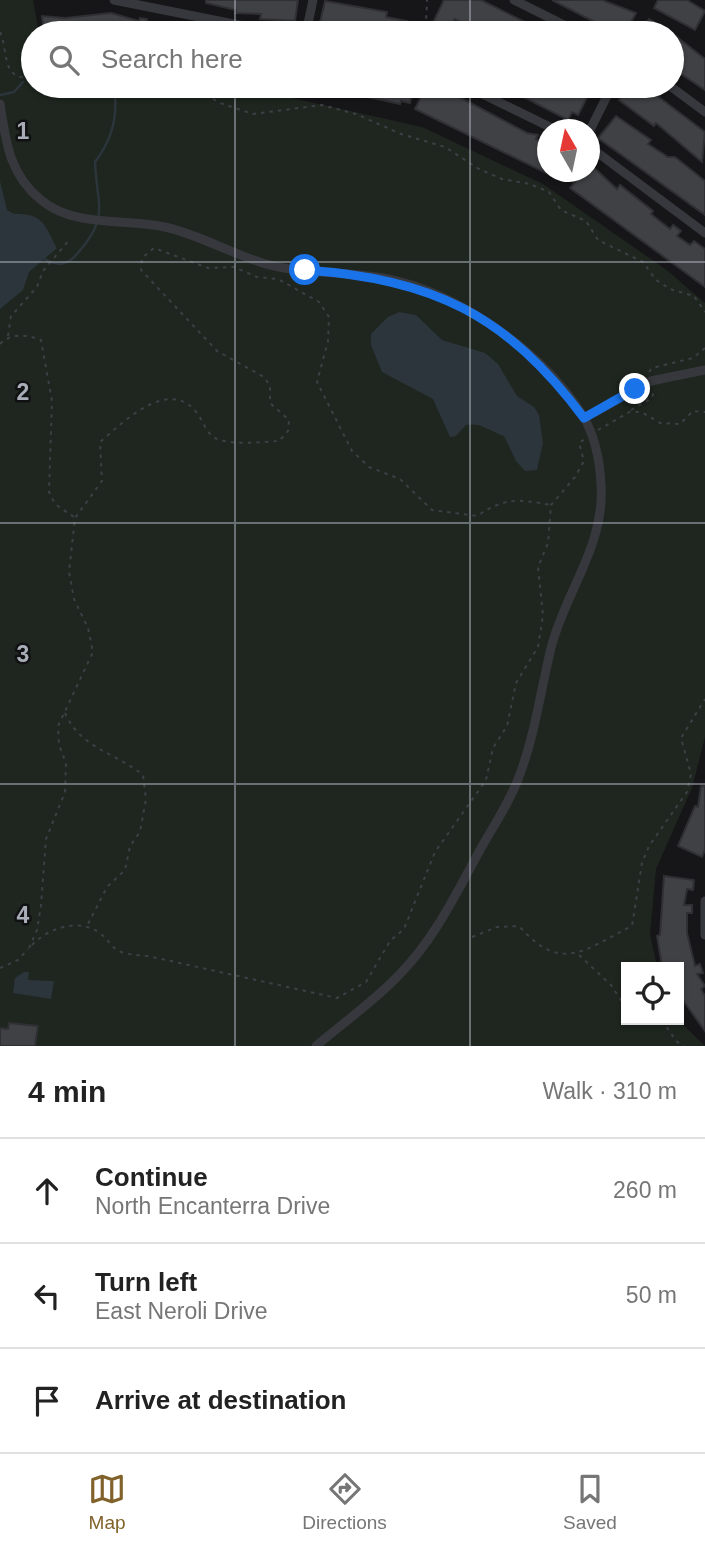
<!DOCTYPE html>
<html lang="en">
<head>
<meta charset="utf-8">
<style>
  :root { --surface:#fff; --page:#f6f6f6; --text:#222; --muted:#767676; --line:#e0e0e0; --accent:#80622a }
  body { margin:0; font-family:Arial,sans-serif; background:var(--page); color:var(--text) }
  .controls { position:absolute; right:21px; bottom:21px; display:grid; overflow:hidden; border-radius:0px; box-shadow:0 2px 5px #0004 }
  .controls button { width:63px; height:63px; display:grid; place-items:center; padding:0; border:0; border-bottom:2px solid var(--line); background:var(--surface); color:var(--text); font:35px sans-serif }
  .compass { position:absolute; left:537px; top:119px; width:63px; height:63px; border-radius:50%; background:var(--surface); box-shadow:0 2px 5px #0004; rotate:351deg }
  .stop { position:absolute; width:21px; height:21px; margin:-16px; border:5px solid #1a73e8; border-radius:50%; background:#fff }
  .stop.end { background:#1a73e8; border-color:#fff; box-shadow:0 2px 7px #0008 }
  .list { margin:0; padding:0; list-style:none }
  h2 { display:flex; justify-content:space-between; align-items:center; height:91px; margin:0; padding:0 28px; font-size:30px }
  h2 small { font-size:23px; font-weight:400; color:var(--muted) }
  .list li { display:grid; grid-template-columns:46px 1fr auto; gap:21px; align-items:center; box-sizing:border-box; height:105px; padding:0 28px; border-top:2px solid var(--line) }
  .list b { display:block; font-size:26px; white-space:nowrap }
  .list p { margin:0; font-size:23px; white-space:nowrap; color:var(--muted) }
  .list em { font-size:23px; font-style:normal; color:var(--muted) }
  .icon { flex:none; width:38px; height:38px; fill:none; stroke:currentColor; stroke-width:2; stroke-linecap:round; stroke-linejoin:round }
  .map { position:relative; flex:none; width:705px; height:1046px; overflow:hidden }
  .search { position:absolute; background:var(--surface); box-shadow:0 2px 5px #0004; left:21px; right:21px; top:21px; height:77px; display:flex; align-items:center; gap:18px; box-sizing:border-box; padding:0 24px; border-radius:38px; color:var(--muted); font-size:26px }
  .sheet { height:406px; background:var(--surface) }
  nav { display:flex; justify-content:space-around; align-items:center; box-sizing:border-box; height:98px; border-top:2px solid var(--line); background:var(--surface); font-size:19px; color:var(--muted) }
  nav a { display:grid; justify-items:center; gap:4px }
  nav .on { color:var(--accent) }
  .map>svg:first-child { display:block }
</style>
</head>
<body>
<div class="map">
<svg width="705" height="1046" viewBox="0 0 705 1046">
  <rect width="100%" height="100%" fill="#161618"/>
  <path fill="#1e261f" d="M0 0H33L39 33H33V86H238L422 127 543 184 668 271 705 303V737L692 788 656 869 650 934 657 967H626V1020H678L705 1046H0Z"/>
  <g fill="#2c353c">
    <path d="M0 181 7 210C15 216 19 213 29 215 47 219 49 236 57 248L29 272 23 290 0 309Z"/>
    <path d="M399 312 416 315 442 340 485 353 498 364 517 396 534 407 539 415 543 443 537 470 525 471 516 461 504 436C491 432 481 422 466 425L456 436 450 437 433 399 382 372 371 345V334L388 317Z"/>
    <path d="M24 972H29L28 980 54 981 51 999 13 993 15 978Z"/>
  </g>
  <g fill="none" stroke-linecap="round" stroke-linejoin="round">
    <g stroke="#2c353c" stroke-width="2.5">
      <path d="M32 66H33"/>
      <path d="M0 95 14 92 23 82"/>
      <path d="M44 259C57 266 67 266 77 254 110 216 97 208 95 162 110 142 117 122 115 96L101 86"/>
    </g>
  </g>
  <g fill="#404145" stroke="#303034" stroke-width="2">
    <path d="M206 0H298L295 21 260 19 261 14 235 13 236 10 206 3Z"/>
    <path d="M444 0H481L547 33H481L455 19 448 33H428Z"/>
    <path d="M552 0H602L636 13 625 33H616Z"/>
    <path d="M658 0H687L705 11 695 30 654 8Z"/>
    <path d="M325 1 387 12 386 17 407 21 405 33H340L319 27Z"/>
    <path d="M111 13 139 21 140 18 147 19 146 26 186 27 185 33H44L42 16 65 18Z"/>
    <path d="M649 19 672 33 705 59V90L672 68V33H640Z"/>
    <path d="M332 86H414L410 103 401 101 400 104 331 89Z"/>
    <path d="M426 86H438L437 89 463 99 527 133 538 135 536 139 548 145V174L415 109Z"/>
    <path d="M502 86H558L571 92 574 86H593L578 115 572 112 568 120Z"/>
    <path d="M630 86H644L705 132 702 162 656 123 654 126 619 100Z"/>
    <path d="M616 116 651 140 648 144 668 157H675L705 181V215L598 138Z"/>
    <path d="M590 164 617 189 620 185 653 211 651 214 670 229 673 225 681 231 677 236 690 245 694 241 705 249V287L570 188 583 172H590Z"/>
    <path d="M701 786H705V850L702 857 678 846 695 806 698 807Z"/>
    <path d="M664 876 694 880 693 890 687 889 684 905H692V913H687V933L695 966 700 964 703 973 697 974 705 986 701 989 705 996V1031L679 995V967H663L661 960 657 936 660 935Z"/>
    <path d="M9 1023 38 1026 35 1046H0V1028L8 1029Z"/>
  </g>
  <g fill="none" stroke-linecap="round" stroke-linejoin="round">
    <g stroke="#3d3f44" stroke-width="2" stroke-dasharray="3.5 5" stroke-linecap="butt">
      <path d="M0 32C9 51 0 82 33 77"/>
      <path d="M418 33 426 23 427 0"/>
      <path d="M191 86 220 103 253 114 322 105 356 114 401 134 445 147 479 169 502 179 530 184 549 192 561 210 586 221 598 240 643 262 656 280 670 289 694 296 705 312"/>
      <path d="M8 336 11 316 37 287 43 271 70 239"/>
      <path d="M0 344C11 333 26 334 41 340L52 401 49 492 55 504 74 517"/>
      <path d="M649 372 652 368 693 358 705 348"/>
      <path d="M631 410 652 398 654 390"/>
      <path d="M598 430 631 411 643 413 660 423 680 424 693 411 705 412"/>
      <path d="M65 713C80 748 116 753 143 775L146 799 140 832 130 846 125 870 107 887 87 926"/>
      <path d="M472 937 497 927 519 926C561 974 584 950 632 926L642 863 649 846 687 792 691 774 681 738 705 699"/>
      <path d="M32 945C48 928 80 917 101 934 109 940 111 948 121 952 129 955 139 955 148 956L337 998 366 982 390 941 404 929 435 852 486 780 493 748 507 726 516 683 538 647 543 615 538 567 548 543 551 505 575 477 584 461 579 443 585 439"/>
      <path d="M29 948 37 930 41 905 46 839 65 792 66 763 59 745 58 726 93 652 88 628 74 599 69 572 75 518 102 481 100 442C124 421 172 374 199 416 205 425 208 437 220 440 238 445 261 442 279 441L288 431 289 420 270 403V386L264 377 217 351 141 270 142 258 154 248 208 268 234 267 257 277 278 279 319 302 329 317 328 341 317 382 352 451 369 467 400 479 432 510 477 516C506 497 517 499 551 505"/>
      <path d="M579 955 611 985 626 1008"/>
      <path d="M0 968 18 960 28 949"/>
      <path d="M662 1020 676 1041 684 1046"/>
    </g>
    <g stroke="#37383d" stroke-width="9">
      <path d="M114 0 279 33"/>
      <path d="M514 0 580 33"/>
      <path d="M306 33 313 0"/>
      <path d="M466 86 556 130"/>
      <path d="M670 86 705 112"/>
      <path d="M0 104C6 142 9 174 41 200 75 228 124 218 165 227 200 235 232 254 266 264 305 275 348 271 388 279 460 294 544 353 583 416 595 436 600 463 601 485 605 546 565 592 551 648 541 689 535 734 520 774 511 800 494 825 480 850 456 894 434 940 398 976 373 1002 343 1023 316 1046"/>
      <path d="M590 130 612 86"/>
      <path d="M590 147 705 233"/>
      <path d="M584 418 651 381 705 370"/>
      <path d="M705 901V935"/>
    </g>
  </g>
  <g fill="none" stroke-linecap="round" stroke-linejoin="round">
    <path stroke="#1a73e8" stroke-width="9" d="M305 270C433 279 506 314 584 418L635 389"/>
  </g>
  <path fill="none" stroke="#a8adb8" stroke-width="2" stroke-opacity="0.55" d="M235 0V33M470 0V33M235 86V1046M470 86V1046M0 262H705M0 523H705M0 784H705"/>
  <g font-size="23" text-anchor="middle" font-weight="bold" fill="#a8adb8" stroke="#111113" stroke-width="5" stroke-linejoin="round" paint-order="stroke">
    <text x="23" y="139">1</text>
    <text x="23" y="400">2</text>
    <text x="23" y="662">3</text>
    <text x="23" y="923">4</text>
  </g>
</svg>
<div class="controls">
<button><svg class="icon" aria-label="locate" viewBox="0 0 24 24"><circle cx="12" cy="12" r="6"/><path d="M12 2v4M12 18v4M2 12h4M18 12h4"/></svg></button>
</div>
<svg class="compass" viewBox="-18 -18 36 36"><path d="M0-13l5 13h-10z" fill="#e53935"/><path d="M0 13l5-13h-10z" fill="#767676"/></svg>
<div class="stop" style="left:305px;top:270px"></div>
<div class="stop end" style="left:635px;top:389px"></div>
<div class="search"><svg class="icon" aria-label="search" viewBox="0 0 24 24"><circle cx="10" cy="10" r="6"/><path d="M15 15l6 6"/></svg>Search here</div>
</div>
<section class="sheet">
<h2>4 min<small>Walk · 310 m</small></h2>
<ul class="list">
<li><svg class="icon" aria-label="ahead" viewBox="0 0 24 24"><path d="M12 20V5M6 11l6-6 6 6"/></svg><div><b>Continue</b><p>North Encanterra Drive</p></div><em>260 m</em></li>
<li><svg class="icon" aria-label="left" viewBox="0 0 24 24"><path d="M17 20v-9H6M10 6l-5 5 5 5"/></svg><div><b>Turn left</b><p>East Neroli Drive</p></div><em>50 m</em></li>
<li><svg class="icon" aria-label="arrive" viewBox="0 0 24 24"><path d="M6 21V4h12l-3 4 3 4H6"/></svg><div><b>Arrive at destination</b></div></li>
</ul>
</section>
<nav>
<a class="on"><svg class="icon" aria-label="map" viewBox="0 0 24 24"><path d="M3 6l6-2 6 2 6-2v14l-6 2-6-2-6 2zM9 4v14M15 6v14"/></svg>Map</a>
<a><svg class="icon" aria-label="directions" viewBox="0 0 24 24"><path d="M12 3l9 9-9 9-9-9zM9 14v-3h6M13 9l2 2-2 2"/></svg>Directions</a>
<a><svg class="icon" aria-label="saved" viewBox="0 0 24 24"><path d="M7 4h10v16l-5-4-5 4z"/></svg>Saved</a>
</nav>
</body>
</html>
